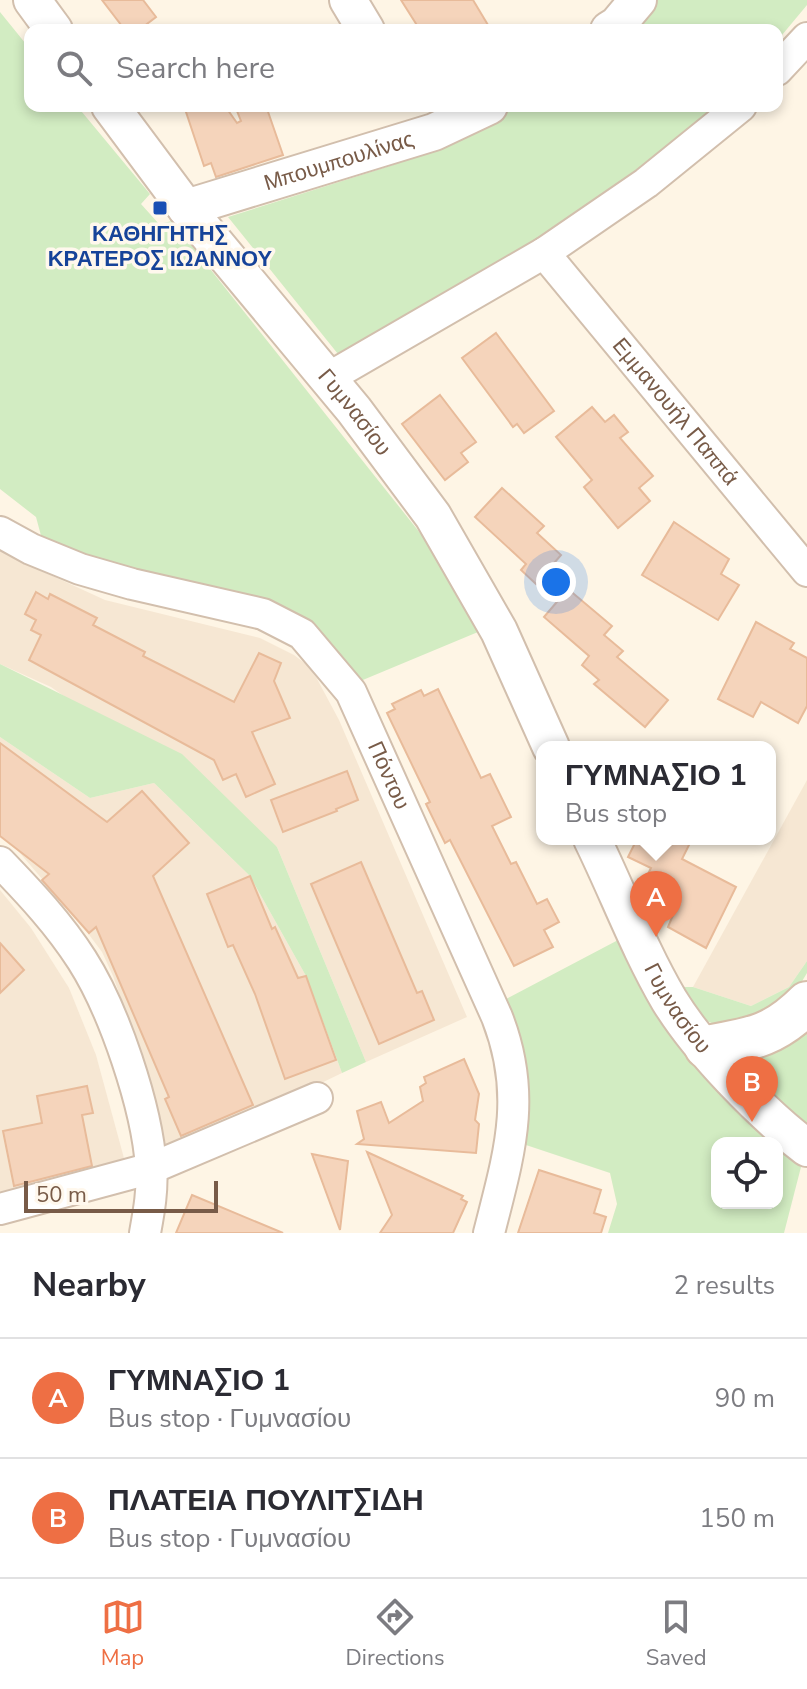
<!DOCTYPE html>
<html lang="en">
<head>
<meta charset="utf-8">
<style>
  :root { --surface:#fff; --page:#f2f2f3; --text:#2b2b33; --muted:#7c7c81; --line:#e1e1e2; --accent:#ee6f44 }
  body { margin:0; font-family:"Nunito Sans",sans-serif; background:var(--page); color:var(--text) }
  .controls { position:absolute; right:24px; bottom:24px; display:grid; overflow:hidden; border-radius:16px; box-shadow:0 4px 12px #0003 }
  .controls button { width:72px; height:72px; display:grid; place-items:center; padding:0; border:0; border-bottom:2px solid var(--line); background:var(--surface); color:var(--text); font:40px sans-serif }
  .scale { position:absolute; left:24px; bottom:20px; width:194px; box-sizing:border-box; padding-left:8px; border:4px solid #785b48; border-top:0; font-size:22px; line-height:28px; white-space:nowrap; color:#785b48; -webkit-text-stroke:6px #fff8ed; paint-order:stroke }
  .you { position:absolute; left:556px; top:582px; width:28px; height:28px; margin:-20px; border:6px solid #fff; border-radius:50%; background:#1a73e8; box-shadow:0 0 0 12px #1a73e833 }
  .badge { display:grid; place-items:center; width:52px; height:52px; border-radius:50%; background:var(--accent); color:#fff; font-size:26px; font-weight:700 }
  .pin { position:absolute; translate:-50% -66px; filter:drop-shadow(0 2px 4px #0008) }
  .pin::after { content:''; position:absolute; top:42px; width:28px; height:24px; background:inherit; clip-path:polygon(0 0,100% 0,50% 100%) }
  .popup { position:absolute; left:536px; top:741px; width:240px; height:104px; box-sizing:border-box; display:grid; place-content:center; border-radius:16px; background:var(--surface); filter:drop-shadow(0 2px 6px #0005); font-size:26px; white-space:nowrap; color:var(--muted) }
  .popup b { font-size:30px; color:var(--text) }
  .popup::after { content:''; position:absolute; left:50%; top:100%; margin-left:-16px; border:16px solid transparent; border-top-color:var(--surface) }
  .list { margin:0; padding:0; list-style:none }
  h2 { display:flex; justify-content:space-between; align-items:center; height:104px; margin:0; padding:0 32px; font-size:34px }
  h2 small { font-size:26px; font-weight:400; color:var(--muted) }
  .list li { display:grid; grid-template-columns:52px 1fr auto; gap:24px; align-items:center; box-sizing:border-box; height:120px; padding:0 32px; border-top:2px solid var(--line) }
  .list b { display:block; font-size:30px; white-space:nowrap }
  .list p { margin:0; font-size:26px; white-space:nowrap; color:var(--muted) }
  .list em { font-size:26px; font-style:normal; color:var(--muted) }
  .icon { flex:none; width:44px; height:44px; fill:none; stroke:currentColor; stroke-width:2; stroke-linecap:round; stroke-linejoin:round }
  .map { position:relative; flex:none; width:807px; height:1233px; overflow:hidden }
  .search { position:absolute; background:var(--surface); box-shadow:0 4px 12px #0003; left:24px; right:24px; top:24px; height:88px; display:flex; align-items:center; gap:20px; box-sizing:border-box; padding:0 28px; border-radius:16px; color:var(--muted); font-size:30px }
  .sheet { height:344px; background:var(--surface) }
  nav { display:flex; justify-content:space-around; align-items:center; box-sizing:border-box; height:112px; border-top:2px solid var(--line); background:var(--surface); font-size:22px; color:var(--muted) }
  nav a { display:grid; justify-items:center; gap:4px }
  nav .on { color:var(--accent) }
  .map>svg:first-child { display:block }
</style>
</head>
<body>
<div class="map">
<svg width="807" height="1233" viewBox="0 0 807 1233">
  <rect width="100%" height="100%" fill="#fef5e5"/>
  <g fill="#f6e7d3">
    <path d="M0 548 33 567 105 600 260 638 294 655 306 664 316 677 339 720 467 1017 366 1062 277 847 51 687 0 664Z"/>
    <path d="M0 737 90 798 154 783 189 817 250 876 306 976 342 1073 257 1114 167 1151 130 1024 113 976 102 952 84 928 13 845 0 836Z"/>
    <path d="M807 780V961L789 987 751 1006 693 987Z"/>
    <path d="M0 890 31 928 69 988 96 1055 125 1162 0 1193Z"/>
  </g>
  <g fill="#d2ecc2">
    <path d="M656 0H807V5L777 41V30H622Z"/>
    <path d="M0 12 30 49V106H77L150 194 141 204 159 224 172 221 428 543 462 598 478 632 358 682 323 639 166 581 43 543 36 517 0 489Z"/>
    <path d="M513 106H714L650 163 537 243 338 354 228 217 393 165 445 144Z"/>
    <path d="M0 664 182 754 277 847 366 1062 342 1073 306 976 250 876 154 783 90 798 0 737Z"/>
    <path d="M620 939 776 1143H717V1203H777V1144L801 1167 784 1233H608L617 1204 610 1173 526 1145 528 1078 506 999Z"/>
    <path d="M807 961V973L787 1006 776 1017 717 1025 704 1020 679 987H693L751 1006 789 987Z"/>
    <path d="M807 1026V1131L745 1065 756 1056Z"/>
  </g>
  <g fill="#f5d4bb" stroke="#e8bb9a" stroke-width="2">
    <path d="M102 0H143L156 17 139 30H125Z"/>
    <path d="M401 0H473L491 30H420Z"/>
    <path d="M184 106H225L237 123 241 121 235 106H266L283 155 216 177 211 163 204 166Z"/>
    <path d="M496 333 554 411 524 433 517 424 513 427 462 358Z"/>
    <path d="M440 395 476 442 461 453 468 462 445 480 402 424Z"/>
    <path d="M592 407 605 422 614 415 628 432 620 438 653 476 639 488 650 501 618 528 584 487 592 480 556 437Z"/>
    <path d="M502 488 544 526 537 533 561 555 536 584 521 570 526 564 475 517Z"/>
    <path d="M674 522 729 559 721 574 739 585 718 620 642 575Z"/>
    <path d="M568 589 612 626 604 635 623 651 617 657 668 700 645 727 594 684 599 680 582 665 589 656 544 617Z"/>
    <path d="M36 592 48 599 50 594 97 618 93 625 145 652 143 656 234 702 259 653 281 663 274 681 290 718 252 732 275 784 246 797 236 774 223 780 214 760 29 660 41 635 31 630 36 620 25 614Z"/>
    <path d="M756 622 794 643 790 649 807 658V706L798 723 761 702 753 717 718 699Z"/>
    <path d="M438 689 481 778 490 774 511 817 492 826 511 864 516 862 537 904 547 899 559 922 544 930 553 947 514 966 450 840 445 843 426 804 430 802 387 713 395 709 392 704 421 690 424 696Z"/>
    <path d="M0 743 107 822 142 791 189 843 153 876 253 1105 181 1136 165 1099 169 1097 96 927 89 933 42 880 49 874 0 836Z"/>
    <path d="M347 771 358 800 336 809 337 811 283 832 271 800Z"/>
    <path d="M637 839H692L682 859 736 887 706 948 668 927 676 908 660 902 666 890 645 880 651 868 628 857Z"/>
    <path d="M361 862 417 993 422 991 434 1020 379 1044 311 884Z"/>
    <path d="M250 876 272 929 275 927 298 978 306 976 336 1060 285 1079 255 994 233 945 228 947 207 894Z"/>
    <path d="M0 943 24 970 0 993Z"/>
    <path d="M464 1059 479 1094 475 1120 479 1124 476 1153 357 1144 364 1139 357 1111 381 1102 389 1123 423 1101 420 1087 426 1083 424 1077Z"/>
    <path d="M87 1086 93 1113 82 1115 92 1166 14 1186 3 1131 42 1123 37 1096Z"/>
    <path d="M367 1152 463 1196 461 1199 467 1202 453 1233H380L392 1215Z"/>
    <path d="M312 1154 348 1161 340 1230Z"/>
    <path d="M539 1170 601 1190 594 1213 606 1217 601 1233H518Z"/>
    <path d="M192 1195 283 1233H176Z"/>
  </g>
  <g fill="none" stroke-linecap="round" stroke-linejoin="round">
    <defs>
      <g id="minor">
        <path d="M777 70 807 38"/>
        <path id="s1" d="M544 253 807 571"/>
        <path d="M328 378 544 253 646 183 741 106"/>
        <path id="s2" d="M0 532 31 549 80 569 132 584 263 614 302 634 351 692 497 1017C528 1096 509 1154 489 1233"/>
        <path d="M0 862C30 893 59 924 82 960 114 1010 147 1107 151 1167 153 1189 149 1211 145 1233"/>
        <path d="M0 1209 152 1168 317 1098"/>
      </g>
      <g id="tertiary">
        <path d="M32 0 54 30"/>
        <path d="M348 0 366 30"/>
        <path d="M609 30 617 25 638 0"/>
        <path id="s3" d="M110 106 186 208 354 410 433 516 499 631 551 747"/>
        <path id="s4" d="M186 208 434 132 489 106"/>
        <path id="s5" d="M592 839C618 892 639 949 669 1000 699 1049 761 1113 807 1148"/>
      </g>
      <path id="secondary" d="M706 1047C751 1039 773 1037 807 1003"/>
    </defs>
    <use href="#minor" stroke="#d2bfad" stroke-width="34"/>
    <use href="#tertiary" stroke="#d2bfad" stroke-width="40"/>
    <use href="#secondary" stroke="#d5bfaa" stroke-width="46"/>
    <use href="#minor" stroke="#fff" stroke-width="30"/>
    <use href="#tertiary" stroke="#fff" stroke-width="36"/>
    <use href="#secondary" stroke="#fff" stroke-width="42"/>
  </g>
  <rect fill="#1a4fb4" stroke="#fff8ed" stroke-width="3" x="152" y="200" width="16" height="16" rx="4"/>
  <g text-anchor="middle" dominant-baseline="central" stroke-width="7" stroke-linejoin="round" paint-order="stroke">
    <g font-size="22" fill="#785b48" stroke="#fff8ed">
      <text stroke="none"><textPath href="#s4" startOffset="160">Μπουμπουλίνας</textPath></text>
      <text stroke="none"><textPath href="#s3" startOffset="392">Γυμνασίου</textPath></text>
      <text stroke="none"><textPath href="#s1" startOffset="206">Εμμανουήλ Παππά</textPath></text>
      <text stroke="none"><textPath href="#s2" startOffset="488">Πόντου</textPath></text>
      <text stroke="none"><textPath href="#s5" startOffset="190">Γυμνασίου</textPath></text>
    </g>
    <g font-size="22" font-weight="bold" fill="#164399" stroke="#fff8ed">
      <text x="160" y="234">ΚΑΘΗΓΗΤΗΣ<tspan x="160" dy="25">ΚΡΑΤΕΡΟΣ ΙΩΑΝΝΟΥ</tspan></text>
    </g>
  </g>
</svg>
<div class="controls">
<button><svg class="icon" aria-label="locate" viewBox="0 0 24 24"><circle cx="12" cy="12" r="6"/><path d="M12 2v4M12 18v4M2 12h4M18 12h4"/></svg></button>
</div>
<div class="scale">50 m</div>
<div class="you"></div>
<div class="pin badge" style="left:656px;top:937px">A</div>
<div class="popup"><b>ΓΥΜΝΑΣΙΟ 1</b>Bus stop</div>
<div class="pin badge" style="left:752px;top:1122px">B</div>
<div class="search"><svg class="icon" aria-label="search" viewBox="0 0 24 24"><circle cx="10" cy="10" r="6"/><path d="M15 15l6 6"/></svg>Search here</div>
</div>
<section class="sheet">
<h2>Nearby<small>2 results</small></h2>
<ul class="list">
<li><span class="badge">A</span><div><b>ΓΥΜΝΑΣΙΟ 1</b><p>Bus stop · Γυμνασίου</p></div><em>90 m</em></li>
<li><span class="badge">B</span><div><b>ΠΛΑΤΕΙΑ ΠΟΥΛΙΤΣΙΔΗ</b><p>Bus stop · Γυμνασίου</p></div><em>150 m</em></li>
</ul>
</section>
<nav>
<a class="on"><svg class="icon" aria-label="map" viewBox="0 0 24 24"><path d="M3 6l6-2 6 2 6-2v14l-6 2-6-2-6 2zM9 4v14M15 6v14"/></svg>Map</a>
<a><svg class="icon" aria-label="directions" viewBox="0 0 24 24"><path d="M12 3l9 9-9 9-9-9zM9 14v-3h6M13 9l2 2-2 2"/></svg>Directions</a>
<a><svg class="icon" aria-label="saved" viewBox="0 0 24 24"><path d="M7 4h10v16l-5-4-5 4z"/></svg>Saved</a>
</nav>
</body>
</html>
